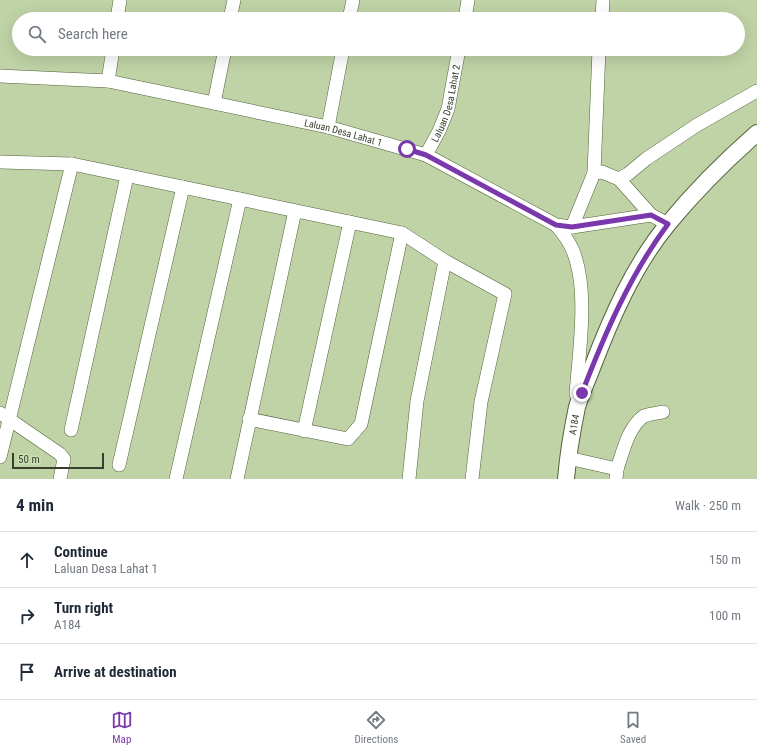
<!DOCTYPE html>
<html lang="en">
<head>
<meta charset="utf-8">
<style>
  :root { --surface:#fff; --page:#f2f2f3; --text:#1f2937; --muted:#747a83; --line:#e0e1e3; --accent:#7a38ac }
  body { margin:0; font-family:"Roboto Condensed",sans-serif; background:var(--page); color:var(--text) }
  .scale { position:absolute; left:12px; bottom:10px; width:92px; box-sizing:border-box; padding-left:4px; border:2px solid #38402d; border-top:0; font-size:11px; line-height:14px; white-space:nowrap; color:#38402d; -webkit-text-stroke:3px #cce0b3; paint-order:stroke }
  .stop { position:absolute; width:12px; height:12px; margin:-9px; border:3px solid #7a38ac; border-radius:50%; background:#fff }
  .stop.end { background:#7a38ac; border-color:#fff; box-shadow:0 1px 4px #0008 }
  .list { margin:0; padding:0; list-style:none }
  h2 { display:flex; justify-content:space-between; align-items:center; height:52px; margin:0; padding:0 16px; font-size:17px }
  h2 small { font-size:13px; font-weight:400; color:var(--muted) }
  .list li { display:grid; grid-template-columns:26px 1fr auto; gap:12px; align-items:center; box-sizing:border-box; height:56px; padding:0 16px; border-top:1px solid var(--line) }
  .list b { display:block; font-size:15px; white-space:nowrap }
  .list p { margin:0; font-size:13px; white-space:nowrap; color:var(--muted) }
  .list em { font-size:13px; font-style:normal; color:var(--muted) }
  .icon { flex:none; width:22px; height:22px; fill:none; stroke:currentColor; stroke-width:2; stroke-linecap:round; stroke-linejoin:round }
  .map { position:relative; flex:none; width:757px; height:479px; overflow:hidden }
  .search { position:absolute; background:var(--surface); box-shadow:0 4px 16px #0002; left:12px; right:12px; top:12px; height:44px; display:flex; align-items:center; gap:10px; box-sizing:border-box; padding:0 14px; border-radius:22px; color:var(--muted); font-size:15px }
  .sheet { height:220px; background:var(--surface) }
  nav { display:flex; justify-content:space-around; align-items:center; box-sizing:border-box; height:56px; border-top:1px solid var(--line); background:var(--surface); font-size:11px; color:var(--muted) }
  nav a { display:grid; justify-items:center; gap:2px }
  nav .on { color:var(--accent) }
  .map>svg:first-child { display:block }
</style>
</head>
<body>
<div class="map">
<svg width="757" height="479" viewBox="0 0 757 479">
  <rect width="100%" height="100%" fill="#bfd3a6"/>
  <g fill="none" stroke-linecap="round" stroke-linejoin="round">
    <defs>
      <g id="minor">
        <path d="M117 19 120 0"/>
        <path d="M230 19 234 0"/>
        <path d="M349 19 353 0"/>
        <path d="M465 19 468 0"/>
        <path d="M602 19 603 0"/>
        <path id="s1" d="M0 76 108 81 328 127 426 155 556 225 572 227 651 215 668 224"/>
        <path d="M108 81 113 49"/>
        <path d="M214 103 225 49"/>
        <path d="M328 127 343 49"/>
        <path id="s2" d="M426 155 439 131 448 109 459 49"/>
        <path d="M0 162 72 164 402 233 445 261 417 401 409 479"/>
        <path d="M594 173 599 49"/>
        <path d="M619 179 651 215"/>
        <path d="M556 225C563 233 569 241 573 251 589 290 579 352 576 394"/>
        <path d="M572 227 594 173 602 172 619 179 628 174 646 159 697 125 757 91"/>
        <path d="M445 261 505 294 481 402 472 479"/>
        <path d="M0 413 60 454 64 459 60 479"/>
        <path d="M249 419 348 439 361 424 402 233"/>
        <path d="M71 430 127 176"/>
        <path d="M304 431 350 222"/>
        <path d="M0 457 72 164"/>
        <path d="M568 458 617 469 616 479"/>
        <path d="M119 465 183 187"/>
        <path d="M617 469C623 452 628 427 644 416 649 414 658 413 663 412"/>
        <path d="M176 479 240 199"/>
        <path d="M237 479 295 211"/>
      </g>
      <g id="major">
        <path id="s3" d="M566 479C568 455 572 431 577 407 581 394 587 381 592 368 611 318 634 265 668 224 695 191 725 161 757 133"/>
      </g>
    </defs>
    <use href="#minor" stroke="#52623a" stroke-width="14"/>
    <use href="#major" stroke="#52623a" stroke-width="18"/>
    <use href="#minor" stroke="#fff" stroke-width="13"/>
    <use href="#major" stroke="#fff" stroke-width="16"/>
  </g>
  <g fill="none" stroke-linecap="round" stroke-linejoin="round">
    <path stroke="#7a38ac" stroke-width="5" d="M407 149 426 155 556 225 572 227 651 215 668 224C630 275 605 333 582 393"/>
  </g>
  <g text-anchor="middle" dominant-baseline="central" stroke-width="3" stroke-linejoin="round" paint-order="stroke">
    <g font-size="10" fill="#38402d" stroke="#cce0b3">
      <text stroke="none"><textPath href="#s2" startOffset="56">Laluan Desa Lahat 2</textPath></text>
      <text stroke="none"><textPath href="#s1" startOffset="349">Laluan Desa Lahat 1</textPath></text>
      <text stroke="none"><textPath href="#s3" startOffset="55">A184</textPath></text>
    </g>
  </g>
</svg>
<div class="scale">50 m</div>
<div class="stop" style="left:407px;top:149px"></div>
<div class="stop end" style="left:582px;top:393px"></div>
<div class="search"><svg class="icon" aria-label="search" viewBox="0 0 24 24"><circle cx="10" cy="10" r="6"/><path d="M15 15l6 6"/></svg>Search here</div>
</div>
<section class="sheet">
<h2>4 min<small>Walk · 250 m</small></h2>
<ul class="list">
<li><svg class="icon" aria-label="ahead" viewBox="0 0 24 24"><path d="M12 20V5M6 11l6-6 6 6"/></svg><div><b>Continue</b><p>Laluan Desa Lahat 1</p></div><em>150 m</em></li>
<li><svg class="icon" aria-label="right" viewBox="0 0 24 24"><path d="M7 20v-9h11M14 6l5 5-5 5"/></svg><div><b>Turn right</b><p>A184</p></div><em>100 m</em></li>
<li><svg class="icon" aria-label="arrive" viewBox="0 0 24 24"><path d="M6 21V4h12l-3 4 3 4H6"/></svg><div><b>Arrive at destination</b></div></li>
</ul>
</section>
<nav>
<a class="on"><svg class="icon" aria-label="map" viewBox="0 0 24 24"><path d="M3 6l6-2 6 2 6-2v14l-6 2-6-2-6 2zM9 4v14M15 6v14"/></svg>Map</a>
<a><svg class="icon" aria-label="directions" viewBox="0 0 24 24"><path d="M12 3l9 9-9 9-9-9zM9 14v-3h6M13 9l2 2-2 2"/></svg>Directions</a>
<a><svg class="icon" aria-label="saved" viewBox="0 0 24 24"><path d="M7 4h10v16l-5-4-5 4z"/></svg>Saved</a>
</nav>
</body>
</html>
